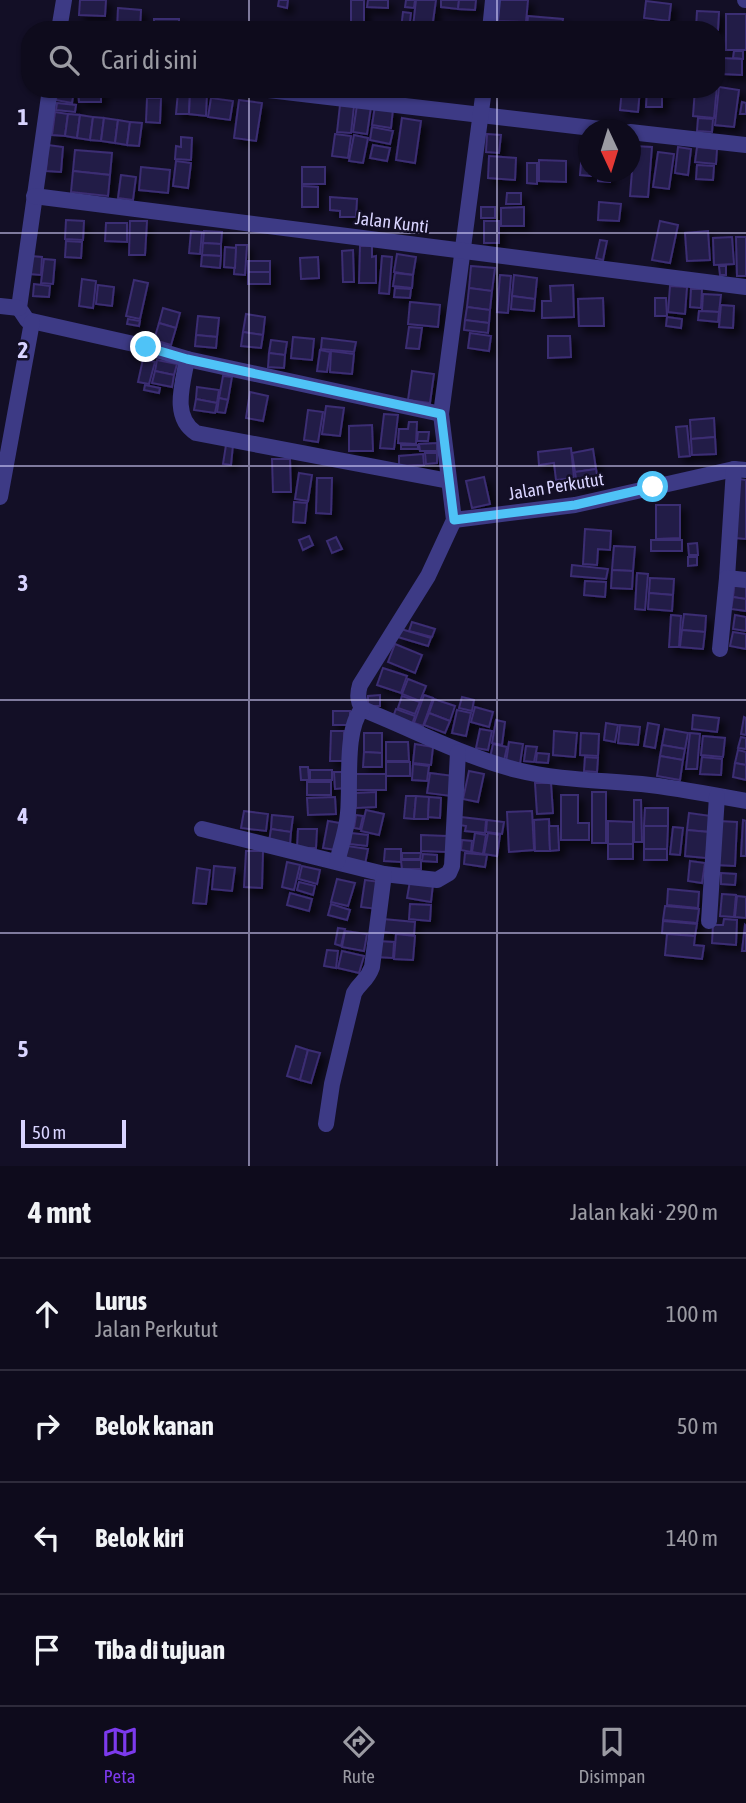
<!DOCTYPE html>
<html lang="id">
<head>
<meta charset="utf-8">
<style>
  :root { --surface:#0e0b1c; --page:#171425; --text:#f1f3f6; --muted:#9b9ba3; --line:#2e2b3b; --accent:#7c3aed }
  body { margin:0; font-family:"Asap Condensed",sans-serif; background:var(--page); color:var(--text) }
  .compass { position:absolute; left:578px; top:119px; width:63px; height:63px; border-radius:50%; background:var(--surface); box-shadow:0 2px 5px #0004; rotate:176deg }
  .scale { position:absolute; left:21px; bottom:18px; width:105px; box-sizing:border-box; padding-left:7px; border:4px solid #d9d4ff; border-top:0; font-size:19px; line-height:24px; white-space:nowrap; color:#d9d4ff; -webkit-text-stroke:5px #130f26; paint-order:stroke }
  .stop { position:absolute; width:21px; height:21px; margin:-16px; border:5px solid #4fc3f7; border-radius:50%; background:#fff }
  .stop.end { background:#4fc3f7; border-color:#fff; box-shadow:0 2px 7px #0008 }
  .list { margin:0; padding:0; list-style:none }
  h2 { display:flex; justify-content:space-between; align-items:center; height:91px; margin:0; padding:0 28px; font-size:30px }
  h2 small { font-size:23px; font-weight:400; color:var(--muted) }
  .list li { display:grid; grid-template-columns:46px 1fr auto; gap:21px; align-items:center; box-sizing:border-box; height:112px; padding:0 28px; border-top:2px solid var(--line) }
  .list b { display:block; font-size:26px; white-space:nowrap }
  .list p { margin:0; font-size:23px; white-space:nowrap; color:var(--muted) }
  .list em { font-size:23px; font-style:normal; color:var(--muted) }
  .icon { flex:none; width:38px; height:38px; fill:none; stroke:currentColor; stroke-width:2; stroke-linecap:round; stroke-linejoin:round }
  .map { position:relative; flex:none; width:746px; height:1166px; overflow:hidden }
  .search { position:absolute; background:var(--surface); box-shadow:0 2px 5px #0004; left:21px; right:21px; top:21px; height:77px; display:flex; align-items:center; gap:18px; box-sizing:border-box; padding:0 24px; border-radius:28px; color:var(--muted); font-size:26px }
  .sheet { height:539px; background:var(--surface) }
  nav { display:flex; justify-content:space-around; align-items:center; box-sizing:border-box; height:98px; border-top:2px solid var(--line); background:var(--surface); font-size:19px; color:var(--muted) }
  nav a { display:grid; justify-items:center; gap:4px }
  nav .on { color:var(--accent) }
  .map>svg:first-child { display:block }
</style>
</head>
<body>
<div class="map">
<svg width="746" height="1166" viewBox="0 0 746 1166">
  <defs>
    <filter id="shadow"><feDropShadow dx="5.5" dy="5.5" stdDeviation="3.5" flood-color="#0009"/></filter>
  </defs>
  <rect width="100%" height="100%" fill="#130f26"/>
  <g fill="#241b47" stroke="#3b2d73" stroke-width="2" filter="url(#shadow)">
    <path d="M80 0H106L105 16 79 15Z"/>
    <path d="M279 0H288L287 8 278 6Z"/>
    <path d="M351 0H364V23L351 22Z"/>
    <path d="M368 0H388V8L367 7Z"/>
    <path d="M406 0H415L414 8 405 7Z"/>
    <path d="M416 0H436L432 29 413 27Z"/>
    <path d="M441 0H459L458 9 441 7Z"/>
    <path d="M459 0H476L475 10 458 9Z"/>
    <path d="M499 0H528L526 22 498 21Z"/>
    <path d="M646 1 671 4 669 21 644 18Z"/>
    <path d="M118 8 141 10 140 30H117Z"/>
    <path d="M697 11 719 12 718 30 696 28Z"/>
    <path d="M403 12 411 13 409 30 401 29Z"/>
    <rect x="726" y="14" width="20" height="36"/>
    <path d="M528 16 563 19 561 30 527 29Z"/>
    <rect x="154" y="19" width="25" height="11"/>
    <path d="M318 22 358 25V30H318Z"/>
    <path d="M209 26 229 27V30H209Z"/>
    <path d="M734 51H743V59L733 58Z"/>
    <path d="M721 58 742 59V75L721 74Z"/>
    <path d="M717 86 714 118 693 116 695 89H716Z"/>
    <path d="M719 87 739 90 734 127 715 125Z"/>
    <path d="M58 89 74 91 72 103 56 100Z"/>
    <path d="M78 89H101V102H79Z"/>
    <path d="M622 89H640L638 112 620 110Z"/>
    <path d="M647 89H668V92L662 91V107H646Z"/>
    <path d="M178 92 190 93 189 114H176Z"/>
    <path d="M190 93H207L206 116 189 114Z"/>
    <path d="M147 98H161L160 123 146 122Z"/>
    <path d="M211 98 233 101 230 120 208 117Z"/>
    <path d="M239 100 262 103 256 141 234 138Z"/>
    <path d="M742 102 746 103V114H740Z"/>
    <path d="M57 103 76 105 75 112 56 110Z"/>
    <path d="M340 105 354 106 351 133 337 132Z"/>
    <path d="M357 105 371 107 367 134 353 132Z"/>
    <path d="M375 106 393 109 391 128 372 125Z"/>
    <path d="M55 112 68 114 65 136 52 135Z"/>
    <path d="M68 114 80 115 77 138 65 136Z"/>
    <path d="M80 115 93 117 90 140 77 138Z"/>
    <path d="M93 117 104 118 101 141 90 140Z"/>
    <path d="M104 118 118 120 115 143 101 141Z"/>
    <path d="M402 118 421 121 415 163 396 160Z"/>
    <path d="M698 118 713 119 712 132 697 131Z"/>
    <path d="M118 120 130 122 127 145 115 143Z"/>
    <path d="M130 122 142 123 139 146 127 145Z"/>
    <path d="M372 127 393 131 390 144 370 140Z"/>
    <path d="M335 134 351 136 348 158 332 156Z"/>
    <path d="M487 134 501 135 499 153 486 152Z"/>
    <path d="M354 135 368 138 363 163 349 161Z"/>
    <path d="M181 137 192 138 191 160 175 159 176 146 181 147Z"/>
    <path d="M48 145 63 147 61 172 46 171Z"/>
    <path d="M373 145 390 148 387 161 370 158Z"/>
    <path d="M634 146 652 147 648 197 630 196Z"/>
    <path d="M678 147 691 149 688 175 675 173Z"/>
    <path d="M697 147 717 149 716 164 695 162Z"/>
    <path d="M75 150 112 153 110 175 73 171Z"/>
    <path d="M582 152H588V172H592L591 176 580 175Z"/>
    <path d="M658 152 674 154 669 189 653 187Z"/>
    <path d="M489 156 516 158 515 180 488 178Z"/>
    <path d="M539 160 566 161V182L539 181Z"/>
    <path d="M176 161 191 163 188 188 173 186Z"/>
    <path d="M527 163H537V184L527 183Z"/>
    <path d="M697 165 714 166 713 180 696 179Z"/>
    <path d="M141 167 170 170 168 193 139 190Z"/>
    <rect x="302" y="167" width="23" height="17"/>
    <path d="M73 171 110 175 108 196 71 192Z"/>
    <path d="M598 172H610V182L598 181Z"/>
    <path d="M121 175 136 177 133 200 118 198Z"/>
    <path d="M302 186 318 187V207H302Z"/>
    <path d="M507 193H521V204H506Z"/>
    <path d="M330 197 357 199 356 217H340V211L330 210Z"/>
    <path d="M599 202 621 204 619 221 598 220Z"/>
    <rect x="481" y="207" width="14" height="11"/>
    <path d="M524 207V226H501V208Z"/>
    <path d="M66 220 84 221 83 240 65 239Z"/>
    <path d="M130 221H147L145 255H129Z"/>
    <rect x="484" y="221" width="15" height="22"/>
    <path d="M660 221 678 225 670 263 652 260Z"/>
    <path d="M106 223H127V242L105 241Z"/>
    <path d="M191 231 202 232 200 254 189 253Z"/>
    <path d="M204 231 222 232 221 244 203 243Z"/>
    <path d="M708 231 710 260 687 261 685 233Z"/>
    <path d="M732 237 734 264 714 265 713 238Z"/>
    <path d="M736 237H746V276H737Z"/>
    <path d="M600 240 607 241 603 260 596 258Z"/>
    <path d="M66 241 82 242 81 258 65 257Z"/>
    <path d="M203 243 221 244V256L202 255Z"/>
    <path d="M236 245H247L245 275 234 274Z"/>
    <path d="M360 246H372V257L376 256V283H359Z"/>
    <path d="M225 247 236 248 235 268 224 267Z"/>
    <path d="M353 250 354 282H343L342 251Z"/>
    <path d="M397 254 416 257 413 275 394 272Z"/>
    <path d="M202 255 221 256 220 268 201 266Z"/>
    <path d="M31 256 42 257 41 275 29 274Z"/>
    <path d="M382 256 392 257 389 294 379 293Z"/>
    <path d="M318 257 319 278 301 279 300 258Z"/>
    <path d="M44 259 55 260 53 284 41 283Z"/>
    <rect x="248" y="261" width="22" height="11"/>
    <path d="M471 266 495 268 492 291 469 288Z"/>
    <path d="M719 266H726V275H720Z"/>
    <rect x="248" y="272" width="22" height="12"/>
    <path d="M395 273 413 275 412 288 393 286Z"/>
    <path d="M500 275 511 276 508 313 497 312Z"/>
    <path d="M514 275 537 278 535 299 512 296Z"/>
    <path d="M82 279 96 281 93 308 79 306Z"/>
    <path d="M134 280 148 283 140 319 126 316Z"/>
    <path d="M34 284 50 286 49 297 33 296Z"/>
    <path d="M98 285 114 287 112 306 96 304Z"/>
    <path d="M573 285 574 317 542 318V301H551L550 286Z"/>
    <path d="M670 286 687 287 685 314 668 312Z"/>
    <path d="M395 288 411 289 410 298 394 297Z"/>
    <path d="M469 288 492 291 490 310 467 307Z"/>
    <path d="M691 289H702L701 308 690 307Z"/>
    <path d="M703 294 721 295 719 312 702 311Z"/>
    <path d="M512 296 535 299 534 311 511 309Z"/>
    <path d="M603 298 604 326H579L578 299Z"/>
    <path d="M655 298H666L667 316H655Z"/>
    <path d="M410 302 440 305 438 327 408 324Z"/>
    <path d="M721 305 734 306 733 328 719 327Z"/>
    <path d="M467 307 490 310 489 323 465 320Z"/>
    <path d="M163 308 180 313 176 328 159 323Z"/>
    <path d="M699 311 719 312 718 322 698 320Z"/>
    <path d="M246 314 265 317 263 335 243 332Z"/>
    <path d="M198 316 219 318 217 337 196 335Z"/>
    <path d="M667 317 682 319 681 328 666 326Z"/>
    <path d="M128 319 140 321 139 326 127 324Z"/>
    <path d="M465 320 489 323 488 333 464 330Z"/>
    <path d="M159 323 176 328 171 345 154 340Z"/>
    <path d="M409 327 422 328 419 349 406 348Z"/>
    <path d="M243 332 263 335 261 348 241 346Z"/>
    <path d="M470 333 491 336 489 351 468 348Z"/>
    <path d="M196 335 217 337 216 348 195 346Z"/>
    <path d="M548 336H570L571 357 548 358Z"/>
    <path d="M293 337 314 339 312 360 291 358Z"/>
    <path d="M322 338 356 342 354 352 321 349Z"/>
    <path d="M271 340 287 342 285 355 269 353Z"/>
    <path d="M320 350 330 352 327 372 317 371Z"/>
    <path d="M331 351 354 354 352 374 330 372Z"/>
    <path d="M269 353 285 355 284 368 268 367Z"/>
    <path d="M143 359 155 362 149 384 138 382Z"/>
    <path d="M157 360 177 364 174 375 155 371Z"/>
    <path d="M155 371 174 375 172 387 152 383Z"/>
    <path d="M412 371 434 374 430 403 408 400Z"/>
    <path d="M223 376 232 377 228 400 219 398Z"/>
    <path d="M145 385 160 388 159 393 144 390Z"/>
    <path d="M197 387 219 390 217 403 196 399Z"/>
    <path d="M250 392 268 396 263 421 246 418Z"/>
    <path d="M219 398 228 400 225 413 217 412Z"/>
    <path d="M196 399 217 403 215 413 194 410Z"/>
    <path d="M326 406 344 408 340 436 322 434Z"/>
    <path d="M308 410 323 412 318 442 304 440Z"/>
    <path d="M384 414 398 415 394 449 380 448Z"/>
    <path d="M714 418 715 437 691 439 690 420Z"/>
    <path d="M409 422H417L416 444 398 443 399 429H408Z"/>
    <path d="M372 425 373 451H349V426Z"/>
    <path d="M687 426 690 456 679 457 676 427Z"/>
    <path d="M418 432H429L428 441H417Z"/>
    <path d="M715 437 716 454 692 455 691 439Z"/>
    <path d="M437 443V451H420L419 444Z"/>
    <path d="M226 445H233L231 465 223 464Z"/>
    <rect x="401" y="445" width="17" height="4"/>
    <path d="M571 448 574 478 556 480 554 463 539 465 538 452Z"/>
    <path d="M593 449 596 469 575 472 572 453Z"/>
    <path d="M425 453H437V463L426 464Z"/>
    <path d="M423 454 424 465 399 466V456Z"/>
    <path d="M272 459H290L291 492H273Z"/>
    <path d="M596 469 598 481 577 485 575 472Z"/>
    <path d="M299 473 312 475 308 501 295 499Z"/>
    <path d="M484 477 490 504 472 508 466 481Z"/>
    <path d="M317 478H332L331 514 316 513Z"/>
    <path d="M739 479 746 480V539L734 538Z"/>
    <path d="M294 502 307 503 305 523 293 522Z"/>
    <path d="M656 505H680V538L656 539Z"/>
    <path d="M585 529 611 531 610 550 598 549 597 565 583 564Z"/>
    <path d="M309 536 313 545 303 550 299 540Z"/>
    <path d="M336 537 342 549 332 553 327 541Z"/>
    <rect x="651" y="540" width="31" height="11"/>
    <path d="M697 543 698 555H689L688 544Z"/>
    <path d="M614 546 635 547 633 571 612 570Z"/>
    <path d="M688 557H697V565L688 566Z"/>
    <path d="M572 565 608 569 606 579 571 576Z"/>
    <path d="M612 570 633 571 632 589 611 588Z"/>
    <path d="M637 573 648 574 645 610 635 609Z"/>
    <path d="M650 578 674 579 673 595 649 593Z"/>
    <path d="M585 581 606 582 605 597 584 595Z"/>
    <path d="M735 581 746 583V599L733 597Z"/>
    <path d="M649 593 673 595 672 611 648 609Z"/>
    <path d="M733 597 746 599V611L731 609Z"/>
    <path d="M684 614 706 616 705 632 682 630Z"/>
    <path d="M671 615 681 616 679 647H669Z"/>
    <path d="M735 615 746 617V631L733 629Z"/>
    <path d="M412 622 435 629 432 637 409 631Z"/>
    <path d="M401 629 431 638 428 646 398 637Z"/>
    <path d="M682 630 705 632 703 649 680 647Z"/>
    <path d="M733 632 746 634V649L730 646Z"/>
    <path d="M395 644 422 655 415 673 388 662Z"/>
    <path d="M383 668 407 676 401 693 377 685Z"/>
    <path d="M408 679 426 686 420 701 402 694Z"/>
    <path d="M380 695V706H368V696Z"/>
    <path d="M424 695 433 698 423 726 414 723Z"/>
    <path d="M402 696 420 702 415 714 398 708Z"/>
    <path d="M462 697 474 700 472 711 459 708Z"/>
    <path d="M434 699 455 706 450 721 429 713Z"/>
    <path d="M475 707 493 712 489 727 471 722Z"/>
    <path d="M396 709 415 716 412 724 393 717Z"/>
    <path d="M457 710 471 713 466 736 452 733Z"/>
    <rect x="333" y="711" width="17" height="14"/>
    <path d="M429 713 450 721 445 733 424 725Z"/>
    <path d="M693 715 719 718 717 732 692 729Z"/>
    <path d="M744 717 746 718V735L741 734Z"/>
    <path d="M496 720 505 722 502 745 492 743Z"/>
    <path d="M606 723 618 725 615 742 604 740Z"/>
    <path d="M648 723 659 725 655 748 644 746Z"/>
    <path d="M620 725 640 727 638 745 618 743Z"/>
    <path d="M480 729 492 731 488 750 476 748Z"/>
    <path d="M665 729 688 733 685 749 662 745Z"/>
    <path d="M331 731H344V761H330Z"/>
    <path d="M554 731 577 733 575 757 553 755Z"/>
    <path d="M364 733H382V753L364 752Z"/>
    <path d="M581 733 599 734 598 756 580 755Z"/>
    <path d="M690 733 700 734 697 769H686Z"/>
    <path d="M703 736 725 738 723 757 701 755Z"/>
    <path d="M741 737 746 738V749L738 748Z"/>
    <path d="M386 742H408L409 761H386Z"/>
    <path d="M509 742 523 744 520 764 506 762Z"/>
    <path d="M415 744 433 747 431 765 413 763Z"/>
    <path d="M493 744 507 747 504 761 490 758Z"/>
    <path d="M662 745 685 749 683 760 660 756Z"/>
    <path d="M526 746 537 747 534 762 524 761Z"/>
    <path d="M738 750 746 752V765L735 763Z"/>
    <path d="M364 752 382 753V767H363Z"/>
    <path d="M537 753 549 754 548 763 536 762Z"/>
    <path d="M660 756 683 760 680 780 657 776Z"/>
    <path d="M585 757 598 758 597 772 584 771Z"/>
    <path d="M702 757 722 759 721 775 700 774Z"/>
    <rect x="386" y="762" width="24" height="14"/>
    <path d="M735 763 746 765V780L733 777Z"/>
    <path d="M413 764 429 766 427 781 412 780Z"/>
    <path d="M300 767H308L309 780H301Z"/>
    <rect x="310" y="770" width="22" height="10"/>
    <path d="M469 771 484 774 478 802 463 799Z"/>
    <path d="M334 772H344L345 788 335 789Z"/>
    <path d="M430 773 454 776 451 796 427 793Z"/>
    <rect x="354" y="774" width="32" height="16"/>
    <rect x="307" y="782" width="24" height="13"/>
    <path d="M535 783H551L553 813 537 814Z"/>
    <path d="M376 792V807L356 808V793Z"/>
    <rect x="592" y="792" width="14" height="51"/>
    <path d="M561 795H578V823H589V840H561Z"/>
    <path d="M406 796H416L414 819 404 818Z"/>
    <path d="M416 796 429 797 428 819H414Z"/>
    <path d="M335 797 336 814 308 815 307 798Z"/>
    <path d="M429 797 441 798 440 818 428 817Z"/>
    <path d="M634 800H641L642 842H634Z"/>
    <path d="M645 808H668V826H644Z"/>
    <path d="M366 810 384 814 379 835 361 831Z"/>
    <path d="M244 811 268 814 266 831 241 828Z"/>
    <path d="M532 811 534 850 509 852 507 812Z"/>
    <path d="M689 813 711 816 709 832 687 830Z"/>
    <path d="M272 815 293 817 291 832 271 829Z"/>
    <path d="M356 815 363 816 360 829 354 828Z"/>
    <path d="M461 817 486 820 485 833 465 831 466 826 460 825Z"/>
    <path d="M549 819 550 851H535L534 820Z"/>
    <path d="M487 820 504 822 502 834 486 832Z"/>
    <path d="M743 820 746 821V856H741Z"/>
    <path d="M328 821 340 823 336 850 323 848Z"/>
    <path d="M608 821 633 822V844H608Z"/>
    <path d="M718 821 737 822 735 866 716 865Z"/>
    <path d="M549 826H558L559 850 550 851Z"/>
    <path d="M644 826H668L667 849H644Z"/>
    <path d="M673 827 683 828 680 855 670 854Z"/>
    <path d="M271 829 291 832 290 844 269 842Z"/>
    <path d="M298 829H317L316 848H297Z"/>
    <path d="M687 830 709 832 706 858 685 856Z"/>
    <path d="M351 833 368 835 367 846 350 844Z"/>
    <path d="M475 833 486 835 483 854 472 852Z"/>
    <path d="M488 833 500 835 497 856 484 854Z"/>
    <path d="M421 835 447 836V852L421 851Z"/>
    <path d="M462 840 472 841 471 852 461 850Z"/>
    <rect x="608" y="844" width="25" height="15"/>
    <path d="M347 846 368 849 365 864 345 861Z"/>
    <path d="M385 849H401V862L384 861Z"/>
    <rect x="644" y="849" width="23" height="11"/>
    <path d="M246 851H263L262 888 244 887Z"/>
    <path d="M402 853H421L420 859H402Z"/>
    <path d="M465 853 487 855 485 867 464 864Z"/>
    <path d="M423 854 437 855V862L422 861Z"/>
    <path d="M401 860H421V869H402Z"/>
    <path d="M690 861 705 863 702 883 688 881Z"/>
    <path d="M287 862 300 865 294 890 282 887Z"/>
    <path d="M214 866 235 868 232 891 212 889Z"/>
    <path d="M302 866 320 870 317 884 299 879Z"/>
    <path d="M197 868 210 870 206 904 193 903Z"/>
    <path d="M721 873 736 874 735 885 721 884Z"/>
    <path d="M337 879 355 883 348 906 331 902Z"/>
    <path d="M365 880 380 882 377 909 361 907Z"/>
    <path d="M410 881 433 884 431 902 407 898Z"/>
    <path d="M299 882 315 886 313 895 297 890Z"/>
    <path d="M668 889 699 892 698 908 667 905Z"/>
    <path d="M290 893 312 899 309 911 287 905Z"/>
    <path d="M722 894 736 895 734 917 720 916Z"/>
    <path d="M737 896 746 897V918L735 917Z"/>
    <path d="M331 904 350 910 347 920 328 915Z"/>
    <path d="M410 904 431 905 430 921 409 919Z"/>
    <path d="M665 906 699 909 697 923 663 920Z"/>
    <path d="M383 919 415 922 414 935 382 932Z"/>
    <path d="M724 919 737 920 736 945 712 943 713 925H723Z"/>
    <path d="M663 921 697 924 695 936 662 933Z"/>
    <path d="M745 925 746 926V951H742Z"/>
    <path d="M338 928 345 929 341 946 335 944Z"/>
    <path d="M345 931 367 934 364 951 342 947Z"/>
    <path d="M396 934 415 936 413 960 394 959Z"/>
    <path d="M667 934 695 936 694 945 704 946 702 959 665 955Z"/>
    <path d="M377 941 394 942 393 958 376 957Z"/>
    <path d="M327 950 338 951 336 968 324 966Z"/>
    <path d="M342 951 364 956 359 973 338 968Z"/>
    <path d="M296 1046 308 1050 300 1080 287 1076Z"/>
    <path d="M308 1050 320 1053 311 1083 300 1080Z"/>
  </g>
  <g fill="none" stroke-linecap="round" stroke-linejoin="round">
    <g stroke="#3d3a85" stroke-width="16">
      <path d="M745 0H746"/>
      <path d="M59 30 64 0"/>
      <path d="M490 30 493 0"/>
      <path d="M50 89 19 308 27 320 147 347 187 359 441 414"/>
      <path d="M260 89 609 130"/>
      <path d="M484 89 441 414 454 520 428 576 360 685C357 695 358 701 362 709 415 730 462 756 517 770 561 781 606 780 650 785 682 789 714 795 746 801"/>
      <path d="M630 132 746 145"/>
      <path d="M34 196 746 287"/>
      <path d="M0 306 19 308"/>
      <path d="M187 359C183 383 171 417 196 433L449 481"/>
      <path d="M0 497 32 322"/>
      <path d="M454 520 575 505 734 469 746 470"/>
      <path d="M727 578 734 469"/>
      <path d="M720 649 727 578 746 580"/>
      <path d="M202 829 384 874 437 880 449 873 452 866 458 752"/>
      <path d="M337 862C341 846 347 829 348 813 351 785 344 730 362 709"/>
      <path d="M709 921 717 796"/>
      <path d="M326 1124 332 1084 354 993C361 981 367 981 372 967L384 874"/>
    </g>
  </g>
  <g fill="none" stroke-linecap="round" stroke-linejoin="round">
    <path stroke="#4fc3f7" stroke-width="9" d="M146 347 187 359 441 414 454 520 575 505 653 487"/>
  </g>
  <path fill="none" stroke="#d9d4ff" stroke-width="2" stroke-opacity="0.55" d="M249 0V30M497 0V30M249 89V1166M497 89V1166M0 233H746M0 466H746M0 700H746M0 933H746"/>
  <g text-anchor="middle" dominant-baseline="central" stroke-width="5" stroke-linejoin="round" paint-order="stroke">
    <g font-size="18" fill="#d9d4ff" stroke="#130f26">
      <text transform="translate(392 222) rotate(7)">Jalan Kunti</text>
      <text transform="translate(556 486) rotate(-9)">Jalan Perkutut</text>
    </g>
  </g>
  <g font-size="23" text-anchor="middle" font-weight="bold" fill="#d9d4ff" stroke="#130f26" stroke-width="5" stroke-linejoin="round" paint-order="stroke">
    <text x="23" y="125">1</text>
    <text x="23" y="358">2</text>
    <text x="23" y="591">3</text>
    <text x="23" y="824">4</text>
    <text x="23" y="1057">5</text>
  </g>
</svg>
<svg class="compass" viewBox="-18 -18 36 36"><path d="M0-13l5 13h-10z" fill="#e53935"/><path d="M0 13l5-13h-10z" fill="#9b9ba3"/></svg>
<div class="scale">50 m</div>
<div class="stop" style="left:653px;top:487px"></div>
<div class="stop end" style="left:146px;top:347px"></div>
<div class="search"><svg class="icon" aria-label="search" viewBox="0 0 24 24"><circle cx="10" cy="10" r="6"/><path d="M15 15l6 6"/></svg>Cari di sini</div>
</div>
<section class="sheet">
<h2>4 mnt<small>Jalan kaki · 290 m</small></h2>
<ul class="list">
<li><svg class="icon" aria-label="ahead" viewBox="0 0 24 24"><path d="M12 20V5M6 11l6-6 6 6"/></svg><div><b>Lurus</b><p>Jalan Perkutut</p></div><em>100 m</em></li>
<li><svg class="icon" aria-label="right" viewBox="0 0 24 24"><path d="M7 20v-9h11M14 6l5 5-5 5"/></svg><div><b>Belok kanan</b></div><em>50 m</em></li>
<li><svg class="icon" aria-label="left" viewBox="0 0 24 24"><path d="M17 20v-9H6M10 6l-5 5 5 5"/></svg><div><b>Belok kiri</b></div><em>140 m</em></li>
<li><svg class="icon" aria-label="arrive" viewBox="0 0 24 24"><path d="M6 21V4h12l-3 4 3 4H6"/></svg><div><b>Tiba di tujuan</b></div></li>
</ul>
</section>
<nav>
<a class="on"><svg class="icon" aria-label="map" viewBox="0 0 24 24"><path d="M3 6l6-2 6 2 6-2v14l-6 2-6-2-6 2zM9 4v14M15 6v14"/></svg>Peta</a>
<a><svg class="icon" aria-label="directions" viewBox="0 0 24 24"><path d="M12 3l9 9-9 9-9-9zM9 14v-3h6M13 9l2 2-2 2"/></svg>Rute</a>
<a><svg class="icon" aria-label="saved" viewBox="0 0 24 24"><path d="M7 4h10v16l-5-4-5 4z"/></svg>Disimpan</a>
</nav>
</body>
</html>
